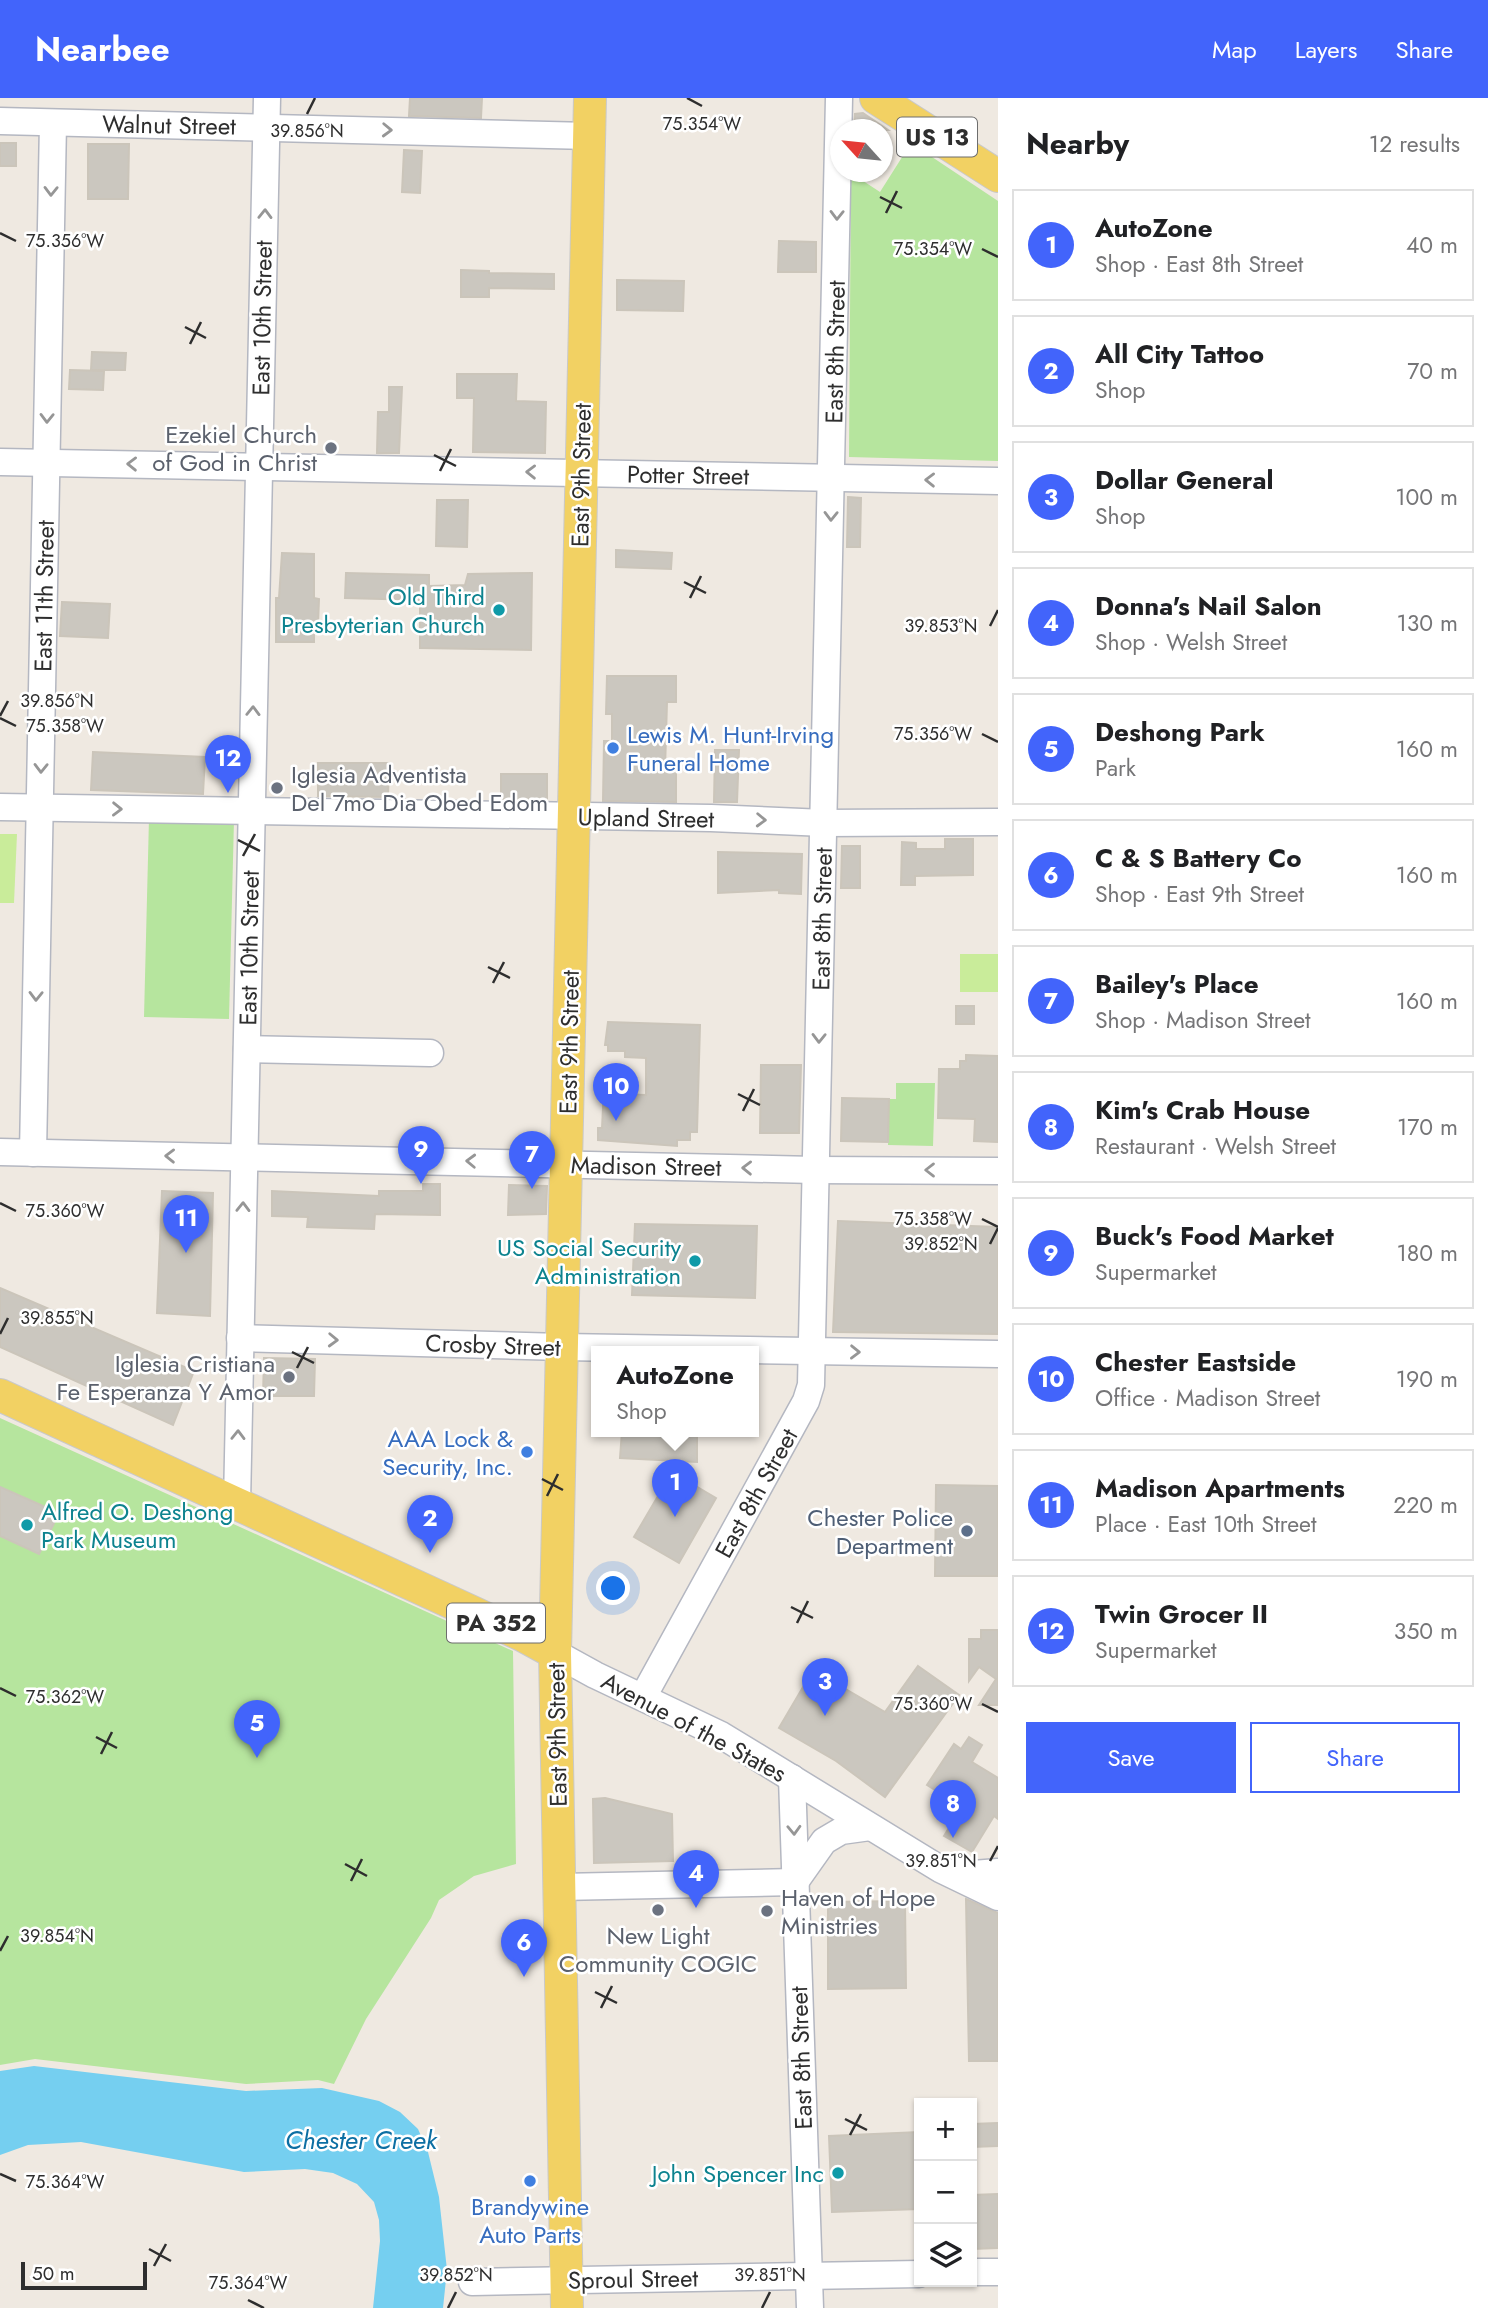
<!DOCTYPE html>
<html lang="en">
<head>
<meta charset="utf-8">
<style>
  :root { --surface:#fff; --page:#f2f2f2; --text:#202124; --muted:#757577; --line:#e0e0e0; --accent:#4264fb }
  body { margin:0; font-family:Jost,sans-serif; background:var(--page); color:var(--text) }
  .controls { position:absolute; right:21px; bottom:21px; display:grid; overflow:hidden; border-radius:0px; box-shadow:0 2px 5px #0004 }
  .controls button { width:63px; height:63px; display:grid; place-items:center; padding:0; border:0; border-bottom:2px solid var(--line); background:var(--surface); color:var(--text); font:35px sans-serif }
  .compass { position:absolute; left:830px; top:21px; width:63px; height:63px; border-radius:50%; background:var(--surface); box-shadow:0 2px 5px #0004; rotate:297deg }
  .scale { position:absolute; left:21px; bottom:18px; width:126px; box-sizing:border-box; padding-left:7px; border:4px solid #2e2e2e; border-top:0; font-size:19px; line-height:24px; white-space:nowrap; color:#2e2e2e; -webkit-text-stroke:5px #fff; paint-order:stroke }
  .you { position:absolute; left:614px; top:1491px; width:24px; height:24px; margin:-18px; border:5px solid #fff; border-radius:50%; background:#1a73e8; box-shadow:0 0 0 10px #1a73e833 }
  .badge { display:grid; place-items:center; width:46px; height:46px; border-radius:50%; background:var(--accent); color:#fff; font-size:23px; font-weight:700 }
  .pin { position:absolute; translate:-50% -58px; filter:drop-shadow(0 2px 4px #0008) }
  .pin::after { content:''; position:absolute; top:37px; width:24px; height:21px; background:inherit; clip-path:polygon(0 0,100% 0,50% 100%) }
  .popup { position:absolute; left:591px; top:1248px; width:168px; height:91px; box-sizing:border-box; display:grid; place-content:center; border-radius:0px; background:var(--surface); filter:drop-shadow(0 2px 5px #0005); font-size:23px; white-space:nowrap; color:var(--muted) }
  .popup b { font-size:26px; color:var(--text) }
  .popup::after { content:''; position:absolute; left:50%; top:100%; margin-left:-14px; border:14px solid transparent; border-top-color:var(--surface) }
  .list { margin:0; padding:0; list-style:none }
  h2 { display:flex; justify-content:space-between; align-items:center; height:91px; margin:0; padding:0 28px; font-size:30px }
  h2 small { font-size:23px; font-weight:400; color:var(--muted) }
  .list li { display:grid; grid-template-columns:46px 1fr auto; gap:21px; align-items:center; box-sizing:border-box; height:112px; margin:0 14px 14px; padding:0 14px; border:2px solid var(--line); border-radius:0px }
  .list b { display:block; font-size:26px; white-space:nowrap }
  .list p { margin:0; font-size:23px; white-space:nowrap; color:var(--muted) }
  .list em { font-size:23px; font-style:normal; color:var(--muted) }
  .actions { display:flex; gap:14px; padding:21px 28px }
  .actions a { flex:1; padding:16px 0; border:2px solid var(--accent); border-radius:0px; text-align:center; font-size:24px; color:var(--accent) }
  .actions .main { background:var(--accent); color:#fff }
  .icon { flex:none; width:38px; height:38px; fill:none; stroke:currentColor; stroke-width:2; stroke-linecap:round; stroke-linejoin:round }
  .map { position:relative; flex:none; width:998px; height:2210px; overflow:hidden }
  header { display:flex; align-items:center; gap:42px; box-sizing:border-box; height:98px; padding:0 35px; background:var(--accent); color:#fff }
  header strong { font-size:33px }
  nav { display:flex; gap:38px; margin-inline-start:auto; font-size:24px }
  main { display:flex }
  aside { flex:1; background:var(--surface) }
  .map>svg:first-child { display:block }
</style>
</head>
<body>
<header>
<strong>Nearbee</strong>
<nav><a>Map</a><a>Layers</a><a>Share</a></nav>
</header>
<main>
<div class="map">
<svg width="998" height="2210" viewBox="0 0 998 2210">
  <rect width="100%" height="100%" fill="#efe9e1"/>
  <g fill="#b6e59e">
    <path d="M911 45 998 103V363L849 359 851 75 880 94Z"/>
    <path d="M149 720 234 722 229 921 144 919Z"/>
    <path d="M896 985H935L933 1048 888 1047 889 1001H896Z"/>
    <path d="M0 1320 513 1553 516 1766 474 1778 439 1802 431 1820 366 1921 334 1986 318 1982 246 1986 35 1961 0 1967Z"/>
  </g>
  <g fill="#c9ec9a">
    <path d="M0 736H17L14 805H0Z"/>
    <rect x="960" y="856" width="38" height="38"/>
  </g>
  <path fill="#75cff0" d="M34 1968 246 1993 322 1990 379 2003 400 2014 418 2031 428 2054 439 2099 447 2172 443 2210H373L380 2143 379 2122 374 2104 357 2086 333 2075 305 2071 244 2074 81 2044 28 2047 0 2057V1973Z"/>
  <g fill="#cbc7bf" stroke="#cbc5ba" stroke-width="2">
    <path d="M410 0H482L481 20 409 18Z"/>
    <path d="M863 15 888 32H854L855 16Z"/>
    <rect x="0" y="45" width="16" height="23"/>
    <path d="M88 46H129L128 101H88Z"/>
    <path d="M404 52 422 53 420 95 402 94Z"/>
    <path d="M779 143 816 144V174H778Z"/>
    <path d="M461 172 489 173V175L554 176V191L489 190V199H461Z"/>
    <path d="M617 182 684 183 683 213 617 212Z"/>
    <path d="M92 254 126 255 125 272H91Z"/>
    <path d="M70 272 104 273 103 292 69 291Z"/>
    <path d="M457 276H517L516 303 546 304 545 355 473 354 474 300H457Z"/>
    <path d="M389 289H402L399 355H377L378 314H389Z"/>
    <path d="M848 399 861 400 860 449H847Z"/>
    <path d="M437 402H468L467 449 436 448Z"/>
    <path d="M616 452 672 455 671 471 616 469Z"/>
    <path d="M282 455 314 456V500L319 501 318 526H314V544H276V500H279Z"/>
    <path d="M346 475 429 477V488L465 487 468 476 532 475 531 552 420 550V502L345 500Z"/>
    <path d="M62 504 110 506 108 540 60 538Z"/>
    <path d="M607 578H676V604H667L665 672H676V704L603 703 604 643H612V616H606Z"/>
    <path d="M715 652H739L737 704H714Z"/>
    <path d="M93 654 205 659 203 696 91 692Z"/>
    <path d="M318 665H389L388 699 318 698Z"/>
    <path d="M501 676H547V702L501 701Z"/>
    <path d="M945 741H973V777L915 778V787H901L902 744 916 745V751H945Z"/>
    <path d="M842 748H860V790H841Z"/>
    <path d="M718 754 802 756 801 796 779 795V792L718 795Z"/>
    <rect x="956" y="908" width="18" height="18"/>
    <path d="M608 924 700 927 697 1034H690V1042H677V1048L598 1042V1030H602L604 989H617V996L646 997V960L625 959V953H608V947H605Z"/>
    <path d="M966 957 998 958V1044L974 1043 975 1021 938 1020 939 971H960V963H966Z"/>
    <path d="M761 967H801L799 1035H760Z"/>
    <path d="M842 1000 889 1001 888 1044 841 1043Z"/>
    <path d="M423 1086H440V1117L375 1116 374 1131 307 1129 308 1119 272 1118V1093L379 1098V1093H423Z"/>
    <path d="M509 1087 547 1088 546 1116 508 1117Z"/>
    <path d="M162 1093 213 1095 210 1218 157 1215Z"/>
    <path d="M838 1123 998 1129V1236L833 1234Z"/>
    <path d="M635 1126 757 1128 755 1200 632 1197Z"/>
    <path d="M0 1190 194 1273 173 1327 0 1249Z"/>
    <path d="M264 1260 315 1261 314 1298H263Z"/>
    <path d="M622 1333H697V1364L620 1360Z"/>
    <path d="M672 1374 716 1400 679 1465 634 1439Z"/>
    <path d="M936 1387 998 1388V1478H935Z"/>
    <path d="M0 1389 59 1415 39 1456 0 1438Z"/>
    <path d="M981 1532H998V1607H979L996 1581 979 1569 969 1583V1541H981Z"/>
    <path d="M918 1568 959 1597 885 1699 836 1663 779 1630 813 1572 885 1614Z"/>
    <path d="M969 1639 982 1647 972 1664 998 1680V1721L994 1718 972 1754 944 1738 962 1709 927 1687 954 1646 961 1651Z"/>
    <path d="M605 1700 672 1716 673 1763 594 1765 593 1701Z"/>
    <path d="M966 1801 998 1815V1963H969Z"/>
    <path d="M905 1803 906 1890 828 1891V1804Z"/>
    <path d="M998 2025V2048L972 2049V2026Z"/>
    <path d="M919 2034V2111L832 2114 829 2038Z"/>
    <path d="M998 2096V2150L972 2151V2097Z"/>
  </g>
  <g fill="none" stroke-linecap="round" stroke-linejoin="round">
    <defs>
      <g id="minor">
        <path d="M0 23 589 38"/>
        <path d="M0 364 998 383"/>
        <path d="M0 709 711 720 824 725 998 724"/>
        <path d="M247 951 430 955"/>
        <path d="M0 1054 815 1072 998 1073"/>
        <path d="M33 1055 53 25"/>
        <path d="M240 1240 562 1249 998 1256"/>
        <path d="M237 1405 267 0"/>
        <path d="M555 1555 595 1577 721 1637 940 1771 998 1799"/>
        <path d="M643 1599 806 1303 811 1287 839 0"/>
        <path d="M792 1680 810 2210"/>
        <path d="M956 1774 973 1776 998 1774"/>
        <path d="M795 1784 824 1743 841 1733 870 1729"/>
        <path d="M560 1789 795 1784"/>
        <path d="M972 2174H998"/>
        <path d="M472 2184 919 2176"/>
      </g>
      <g id="major">
        <path d="M876 0 998 78"/>
        <path d="M0 1297 522 1537 555 1555"/>
        <path d="M567 2210 555 1555 590 0"/>
      </g>
    </defs>
    <use href="#minor" stroke="#b4b7c1" stroke-width="29"/>
    <use href="#major" stroke="#c9c9c9" stroke-width="34"/>
    <use href="#minor" stroke="#fff" stroke-width="26"/>
    <use href="#major" stroke="#f2d163" stroke-width="32"/>
  </g>
  <defs><path id="oneway-chevron" d="M-2-3.5L2.5 0L-2 3.5" fill="none" stroke-width="1.6" stroke-linecap="round" stroke-linejoin="round" transform="scale(1.75)"/></defs>
  <g stroke="#969696">
    <use href="#oneway-chevron" transform="translate(387 32) rotate(2)"/>
    <use href="#oneway-chevron" transform="translate(51 93) rotate(91)"/>
    <use href="#oneway-chevron" transform="translate(265 116) rotate(-89)"/>
    <use href="#oneway-chevron" transform="translate(837 117) rotate(91)"/>
    <use href="#oneway-chevron" transform="translate(47 320) rotate(91)"/>
    <use href="#oneway-chevron" transform="translate(132 366) rotate(-179)"/>
    <use href="#oneway-chevron" transform="translate(531 374) rotate(-179)"/>
    <use href="#oneway-chevron" transform="translate(930 382) rotate(-179)"/>
    <use href="#oneway-chevron" transform="translate(831 418) rotate(91)"/>
    <use href="#oneway-chevron" transform="translate(253 613) rotate(-89)"/>
    <use href="#oneway-chevron" transform="translate(41 670) rotate(91)"/>
    <use href="#oneway-chevron" transform="translate(117 711) rotate(1)"/>
    <use href="#oneway-chevron" transform="translate(761 722) rotate(2)"/>
    <use href="#oneway-chevron" transform="translate(36 898) rotate(91)"/>
    <use href="#oneway-chevron" transform="translate(819 940) rotate(91)"/>
    <use href="#oneway-chevron" transform="translate(170 1058) rotate(-179)"/>
    <use href="#oneway-chevron" transform="translate(471 1063) rotate(-178)"/>
    <use href="#oneway-chevron" transform="translate(747 1070) rotate(-179)"/>
    <use href="#oneway-chevron" transform="translate(930 1072) rotate(-180)"/>
    <use href="#oneway-chevron" transform="translate(243 1109) rotate(-89)"/>
    <use href="#oneway-chevron" transform="translate(333 1242) rotate(2)"/>
    <use href="#oneway-chevron" transform="translate(855 1254) rotate(1)"/>
    <use href="#oneway-chevron" transform="translate(238 1337) rotate(-89)"/>
    <use href="#oneway-chevron" transform="translate(794 1732) rotate(88)"/>
  </g>
  <path fill="none" stroke="#2e2e2e" stroke-width="2.5" d="M687 0 702 8M307 16 315 0M880 99 902 110M886 115 897 93M0 135 16 143M982 151 998 159M185 229 206 240M190 246 201 224M434 357 456 368M440 373 451 351M684 484 706 495M690 500 701 478M990 528 998 512M0 618 8 603M0 620 16 628M982 636 998 644M238 742 260 753M243 758 255 736M488 869 510 880M493 885 504 864M738 996 760 1007M743 1013 754 991M0 1105 16 1113M982 1121 998 1129M990 1146 998 1130M0 1236 8 1220M292 1254 314 1265M297 1270 308 1249M542 1381 563 1392M547 1398 558 1376M791 1509 813 1520M797 1525 808 1503M0 1590 16 1598M982 1606 998 1614M96 1639 117 1650M101 1656 112 1634M990 1763 998 1748M345 1766 367 1778M351 1783 362 1761M0 1853 8 1838M595 1894 617 1905M601 1910 612 1888M845 2021 867 2032M850 2037 861 2016M0 2076 16 2083M149 2151 171 2163M154 2168 166 2146M248 2202 264 2210M448 2210 456 2194M762 2210 770 2194"/>
  <g fill="#6b7280" stroke="#fff" stroke-width="2.5">
    <circle cx="331" cy="350" r="7"/>
    <circle cx="277" cy="690" r="7"/>
    <circle cx="289" cy="1279" r="7"/>
    <circle cx="658" cy="1812" r="7"/>
    <circle cx="767" cy="1813" r="7"/>
  </g>
  <g fill="#0f9aa8" stroke="#fff" stroke-width="2.5">
    <circle cx="499" cy="512" r="7"/>
    <circle cx="695" cy="1163" r="7"/>
    <circle cx="27" cy="1427" r="7"/>
    <circle cx="838" cy="2075" r="7"/>
  </g>
  <g fill="#3f7fe0" stroke="#fff" stroke-width="2.5">
    <circle cx="613" cy="650" r="7"/>
    <circle cx="527" cy="1354" r="7"/>
    <circle cx="530" cy="2083" r="7"/>
  </g>
  <circle fill="#5c6f8a" stroke="#fff" stroke-width="2.5" cx="967" cy="1433" r="7"/>
  <g text-anchor="middle" dominant-baseline="central" stroke-width="5" stroke-linejoin="round" paint-order="stroke">
    <g fill="#fff" stroke="#6d6d6d" stroke-width="2">
      <rect x="897" y="19.5" width="80" height="39" rx="5"/>
      <rect x="447" y="1505.5" width="98" height="39" rx="5"/>
    </g>
    <g font-size="23" font-weight="bold" fill="#2e2e2e">
      <text x="937" y="39">US 13</text>
      <text x="496" y="1525">PA 352</text>
    </g>
    <g font-size="24" fill="#2e2e2e" stroke="#fff">
      <text transform="translate(169 27) rotate(1)">Walnut Street</text>
      <text transform="translate(262 220) rotate(-89)">East 10th Street</text>
      <text transform="translate(835 254) rotate(-89)">East 8th Street</text>
      <text transform="translate(581 377) rotate(-89)">East 9th Street</text>
      <text transform="translate(688 377) rotate(1)">Potter Street</text>
      <text transform="translate(44 498) rotate(-89)">East 11th Street</text>
      <text transform="translate(646 720) rotate(1)">Upland Street</text>
      <text transform="translate(822 821) rotate(-89)">East 8th Street</text>
      <text transform="translate(249 850) rotate(-89)">East 10th Street</text>
      <text transform="translate(569 944) rotate(-89)">East 9th Street</text>
      <text transform="translate(646 1068) rotate(1)">Madison Street</text>
      <text transform="translate(493 1247) rotate(2)">Crosby Street</text>
      <text transform="translate(756 1395) rotate(-61)">East 8th Street</text>
      <text transform="translate(694 1629) rotate(28)">Avenue of the States</text>
      <text transform="translate(557 1637) rotate(-91)">East 9th Street</text>
      <text transform="translate(801 1960) rotate(-92)">East 8th Street</text>
      <text transform="translate(633 2181) rotate(-1)">Sproul Street</text>
    </g>
    <g font-size="24" fill="#5b616d" stroke="#fff" text-anchor="end">
      <text x="317" y="336">Ezekiel Church<tspan x="317" dy="28">of God in Christ</tspan></text>
      <text x="291" y="676" text-anchor="start">Iglesia Adventista<tspan x="291" dy="28">Del 7mo Dia Obed Edom</tspan></text>
      <text x="275" y="1265">Iglesia Cristiana<tspan x="275" dy="28">Fe Esperanza Y Amor</tspan></text>
      <text x="781" y="1799" text-anchor="start">Haven of Hope<tspan x="781" dy="28">Ministries</tspan></text>
      <text x="658" y="1837" text-anchor="middle">New Light<tspan x="658" dy="28">Community COGIC</tspan></text>
    </g>
    <g font-size="24" fill="#0d838f" stroke="#fff" text-anchor="end">
      <text x="485" y="498">Old Third<tspan x="485" dy="28">Presbyterian Church</tspan></text>
      <text x="681" y="1149">US Social Security<tspan x="681" dy="28">Administration</tspan></text>
      <text x="41" y="1413" text-anchor="start">Alfred O. Deshong<tspan x="41" dy="28">Park Museum</tspan></text>
      <text x="824" y="2075">John Spencer Inc</text>
    </g>
    <g font-size="24" fill="#366cbe" stroke="#fff" text-anchor="start">
      <text x="627" y="636">Lewis M. Hunt-Irving<tspan x="627" dy="28">Funeral Home</tspan></text>
      <text x="513" y="1340" text-anchor="end">AAA Lock &amp;<tspan x="513" dy="28">Security, Inc.</tspan></text>
      <text x="530" y="2108" text-anchor="middle">Brandywine<tspan x="530" dy="28">Auto Parts</tspan></text>
    </g>
    <g font-size="24" fill="#4e5e75" stroke="#fff" text-anchor="end">
      <text x="953" y="1419">Chester Police<tspan x="953" dy="28">Department</tspan></text>
    </g>
    <g font-size="26" font-style="italic" fill="#0d6fa3" stroke="#fff">
      <text x="361" y="2042">Chester Creek</text>
    </g>
  </g>
  <g font-size="18" text-anchor="middle" fill="#2e2e2e" stroke="#fff" stroke-width="5" stroke-linejoin="round" paint-order="stroke">
    <text x="702" y="32">75.354°W</text>
    <text x="307" y="39">39.856°N</text>
    <text x="65" y="149">75.356°W</text>
    <text x="933" y="157">75.354°W</text>
    <text x="941" y="534">39.853°N</text>
    <text x="57" y="609">39.856°N</text>
    <text x="65" y="634">75.358°W</text>
    <text x="933" y="642">75.356°W</text>
    <text x="65" y="1119">75.360°W</text>
    <text x="933" y="1127">75.358°W</text>
    <text x="941" y="1152">39.852°N</text>
    <text x="57" y="1226">39.855°N</text>
    <text x="65" y="1605">75.362°W</text>
    <text x="933" y="1612">75.360°W</text>
    <text x="941" y="1769">39.851°N</text>
    <text x="57" y="1844">39.854°N</text>
    <text x="65" y="2090">75.364°W</text>
    <text x="456" y="2183">39.852°N</text>
    <text x="770" y="2183">39.851°N</text>
    <text x="248" y="2191">75.364°W</text>
  </g>
</svg>
<div class="controls">
<button>+</button>
<button>−</button>
<button><svg class="icon" aria-label="layers" viewBox="0 0 24 24"><path d="M12 4l9 5-9 5-9-5zM3 14l9 5 9-5"/></svg></button>
</div>
<svg class="compass" viewBox="-18 -18 36 36"><path d="M0-13l5 13h-10z" fill="#e53935"/><path d="M0 13l5-13h-10z" fill="#757577"/></svg>
<div class="scale">50 m</div>
<div class="you"></div>
<div class="pin badge" style="left:675px;top:1419px">1</div>
<div class="popup"><b>AutoZone</b>Shop</div>
<div class="pin badge" style="left:430px;top:1455px">2</div>
<div class="pin badge" style="left:825px;top:1618px">3</div>
<div class="pin badge" style="left:696px;top:1810px">4</div>
<div class="pin badge" style="left:257px;top:1660px">5</div>
<div class="pin badge" style="left:524px;top:1879px">6</div>
<div class="pin badge" style="left:532px;top:1091px">7</div>
<div class="pin badge" style="left:953px;top:1740px">8</div>
<div class="pin badge" style="left:421px;top:1086px">9</div>
<div class="pin badge" style="left:616px;top:1023px">10</div>
<div class="pin badge" style="left:186px;top:1155px">11</div>
<div class="pin badge" style="left:228px;top:695px">12</div>
</div>
<aside>
<h2>Nearby<small>12 results</small></h2>
<ul class="list">
<li><span class="badge">1</span><div><b>AutoZone</b><p>Shop · East 8th Street</p></div><em>40 m</em></li>
<li><span class="badge">2</span><div><b>All City Tattoo</b><p>Shop</p></div><em>70 m</em></li>
<li><span class="badge">3</span><div><b>Dollar General</b><p>Shop</p></div><em>100 m</em></li>
<li><span class="badge">4</span><div><b>Donna's Nail Salon</b><p>Shop · Welsh Street</p></div><em>130 m</em></li>
<li><span class="badge">5</span><div><b>Deshong Park</b><p>Park</p></div><em>160 m</em></li>
<li><span class="badge">6</span><div><b>C &amp; S Battery Co</b><p>Shop · East 9th Street</p></div><em>160 m</em></li>
<li><span class="badge">7</span><div><b>Bailey's Place</b><p>Shop · Madison Street</p></div><em>160 m</em></li>
<li><span class="badge">8</span><div><b>Kim's Crab House</b><p>Restaurant · Welsh Street</p></div><em>170 m</em></li>
<li><span class="badge">9</span><div><b>Buck's Food Market</b><p>Supermarket</p></div><em>180 m</em></li>
<li><span class="badge">10</span><div><b>Chester Eastside</b><p>Office · Madison Street</p></div><em>190 m</em></li>
<li><span class="badge">11</span><div><b>Madison Apartments</b><p>Place · East 10th Street</p></div><em>220 m</em></li>
<li><span class="badge">12</span><div><b>Twin Grocer II</b><p>Supermarket</p></div><em>350 m</em></li>
</ul>
<div class="actions"><a class="main">Save</a><a>Share</a></div>
</aside>
</main>
</body>
</html>
